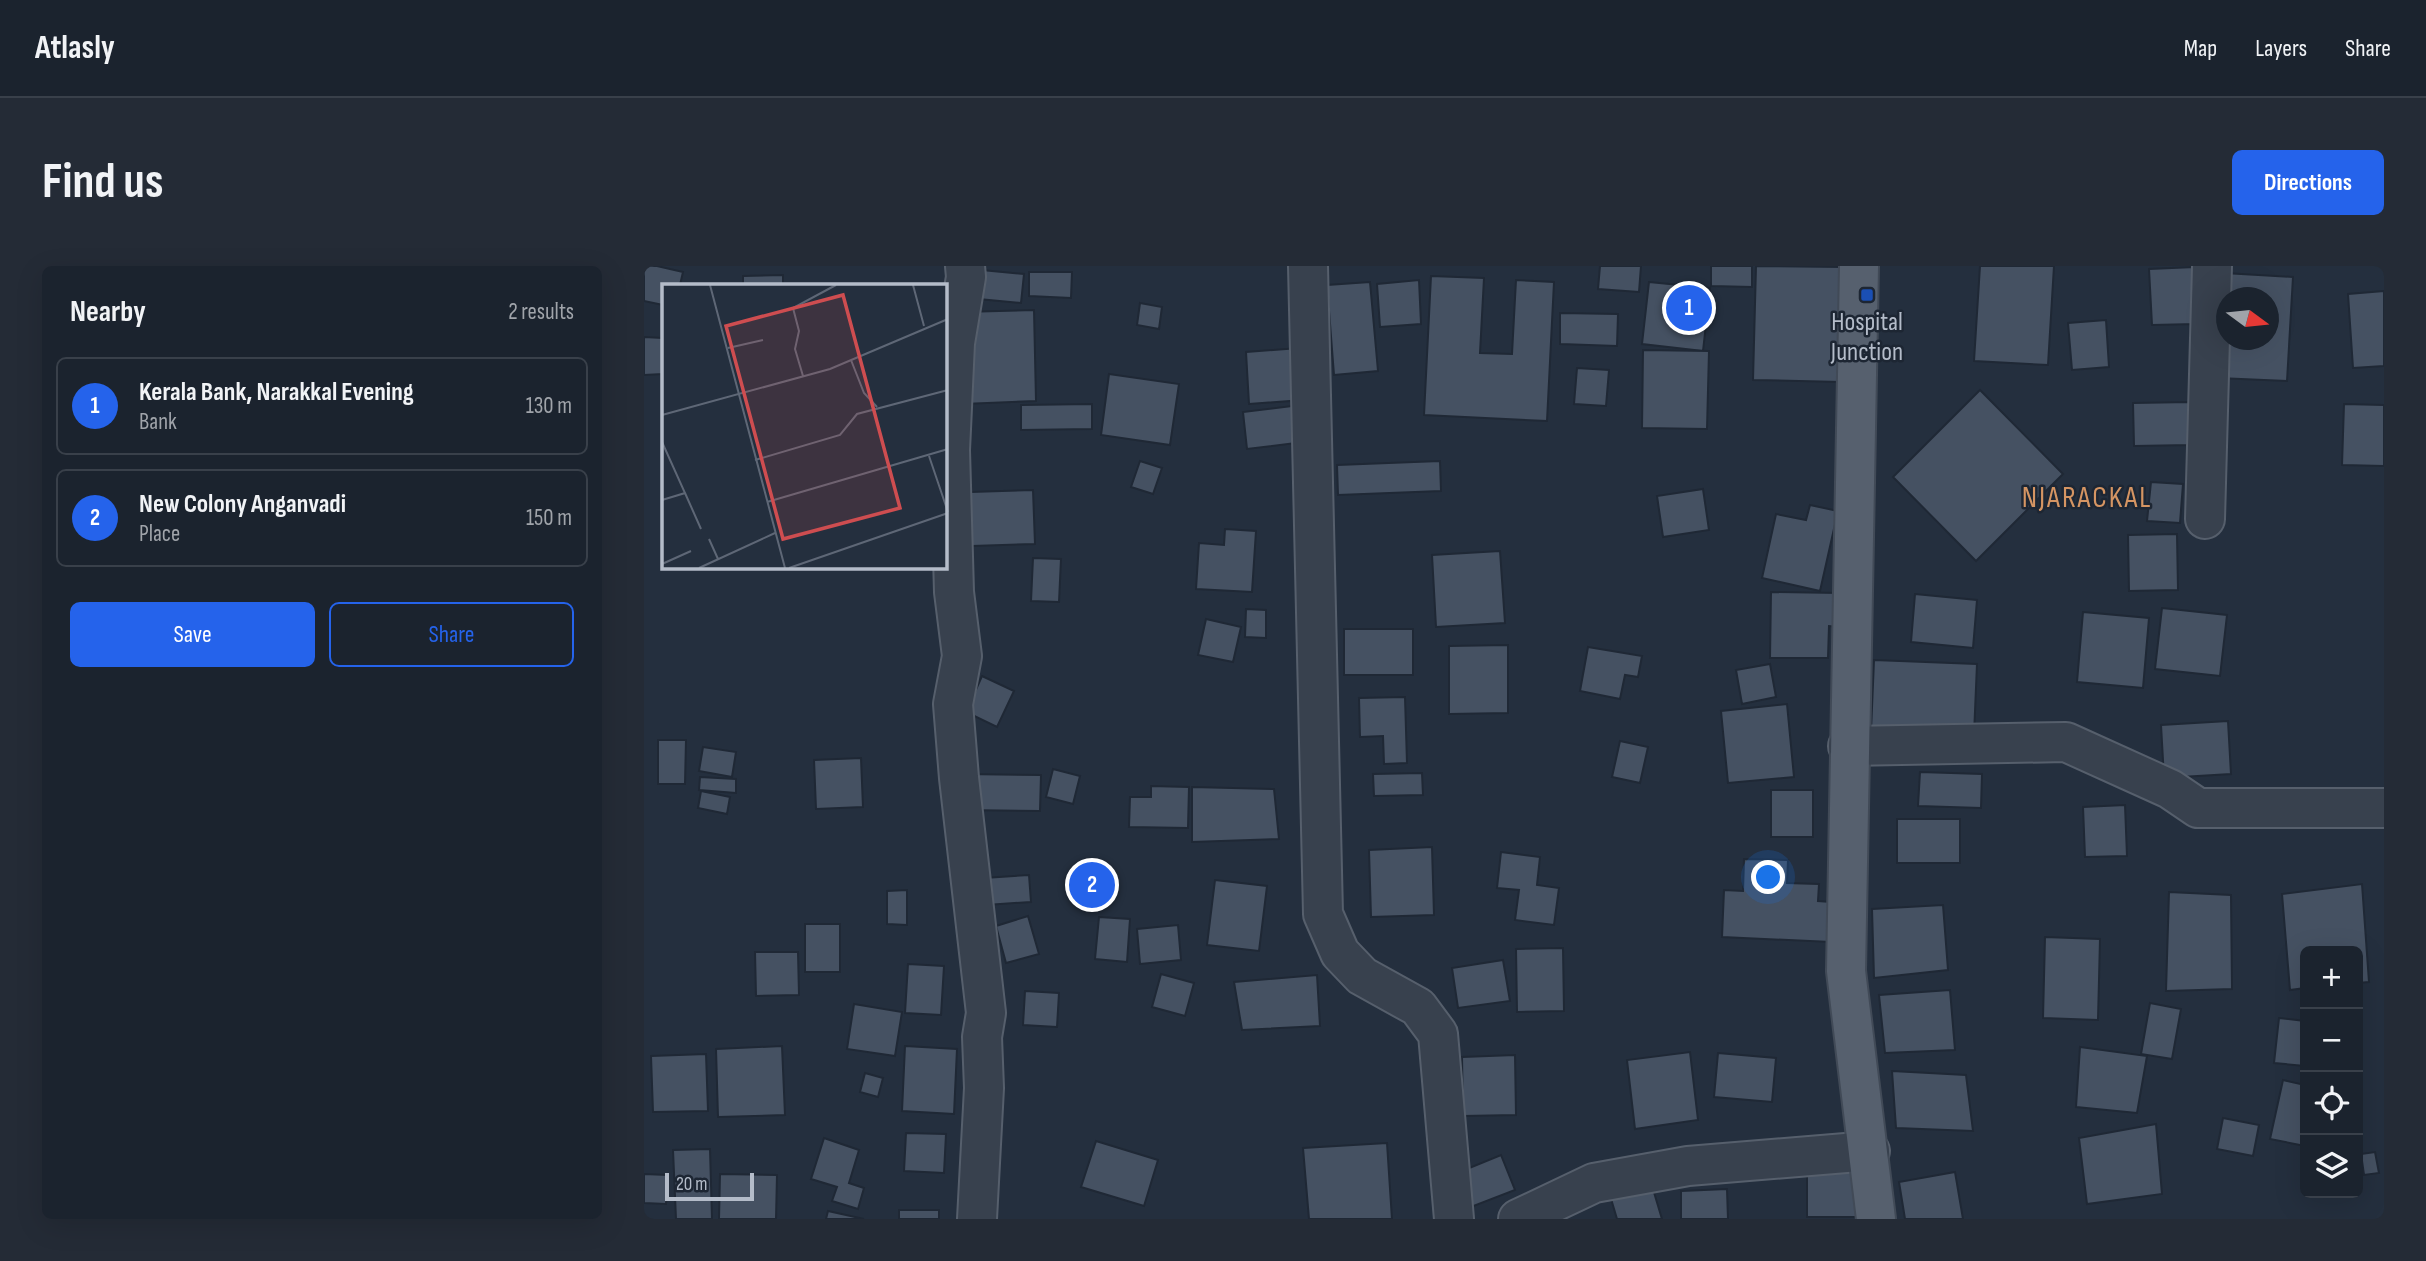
<!DOCTYPE html>
<html lang="en">
<head>
<meta charset="utf-8">
<style>
  :root { --surface:#1b232e; --page:#242b36; --text:#f1f3f6; --muted:#a0a4aa; --line:#39404a; --accent:#2563eb }
  body { margin:0; font-family:"Sofia Sans Condensed",sans-serif; background:var(--page); color:var(--text) }
  .controls { position:absolute; right:21px; bottom:21px; display:grid; overflow:hidden; border-radius:10px; box-shadow:0 7px 28px #0002 }
  .controls button { width:63px; height:63px; display:grid; place-items:center; padding:0; border:0; border-bottom:2px solid var(--line); background:var(--surface); color:var(--text); font:35px sans-serif }
  .compass { position:absolute; left:1572px; top:21px; width:63px; height:63px; border-radius:50%; background:var(--surface); box-shadow:0 7px 28px #0002; rotate:105deg }
  .scale { position:absolute; left:21px; bottom:18px; width:89px; box-sizing:border-box; padding-left:7px; border:4px solid #b4bcc9; border-top:0; font-size:19px; line-height:24px; white-space:nowrap; color:#b4bcc9; -webkit-text-stroke:5px #1d2633; paint-order:stroke }
  .you { position:absolute; left:1125px; top:612px; width:24px; height:24px; margin:-18px; border:5px solid #fff; border-radius:50%; background:#1a73e8; box-shadow:0 0 0 10px #1a73e833 }
  .badge { display:grid; place-items:center; width:46px; height:46px; border-radius:50%; background:var(--accent); color:#fff; font-size:23px; font-weight:700 }
  .pin { position:absolute; translate:-50% -50%; border:4px solid #fff; box-shadow:0 2px 7px #0006 }
  .list { margin:0; padding:0; list-style:none }
  h2 { display:flex; justify-content:space-between; align-items:center; height:91px; margin:0; padding:0 28px; font-size:30px }
  h2 small { font-size:23px; font-weight:400; color:var(--muted) }
  .list li { display:grid; grid-template-columns:46px 1fr auto; gap:21px; align-items:center; box-sizing:border-box; height:98px; margin:0 14px 14px; padding:0 14px; border:2px solid var(--line); border-radius:10px }
  .list b { display:block; font-size:26px; white-space:nowrap }
  .list p { margin:0; font-size:23px; white-space:nowrap; color:var(--muted) }
  .list em { font-size:23px; font-style:normal; color:var(--muted) }
  .actions { display:flex; gap:14px; padding:21px 28px }
  .actions a { flex:1; padding:16px 0; border:2px solid var(--accent); border-radius:10px; text-align:center; font-size:24px; color:var(--accent) }
  .actions .main { background:var(--accent); color:#fff }
  .icon { flex:none; width:38px; height:38px; fill:none; stroke:currentColor; stroke-width:2; stroke-linecap:round; stroke-linejoin:round }
  .map { position:relative; flex:none; width:1740px; height:953px; overflow:hidden; border-radius:10px }
  header { display:flex; align-items:center; gap:42px; box-sizing:border-box; height:98px; padding:0 35px; background:var(--surface); border-bottom:2px solid var(--line) }
  header strong { font-size:33px }
  nav { display:flex; gap:38px; margin-inline-start:auto; font-size:24px }
  .intro { display:flex; align-items:center; justify-content:space-between; box-sizing:border-box; height:168px; padding:0 42px }
  h1 { margin:0; font-size:49px }
  .button { padding:18px 32px; border-radius:10px; background:var(--accent); color:#fff; font-size:24px; font-weight:700 }
  main { display:flex; gap:42px; padding:0 42px }
  aside { flex:1; background:var(--surface); border-radius:10px; box-shadow:0 7px 28px #0002 }
  .map>svg:first-child { display:block }
</style>
</head>
<body>
<header>
<strong>Atlasly</strong>
<nav><a>Map</a><a>Layers</a><a>Share</a></nav>
</header>
<div class="intro"><h1>Find us</h1><a class="button">Directions</a></div>
<main>
<aside>
<h2>Nearby<small>2 results</small></h2>
<ul class="list">
<li><span class="badge">1</span><div><b>Kerala Bank, Narakkal Evening</b><p>Bank</p></div><em>130 m</em></li>
<li><span class="badge">2</span><div><b>New Colony Anganvadi</b><p>Place</p></div><em>150 m</em></li>
</ul>
<div class="actions"><a class="main">Save</a><a>Share</a></div>
</aside>
<div class="map">
<svg width="1740" height="953" viewBox="0 0 1740 953">
  <rect width="100%" height="100%" fill="#242f3e"/>
  <g fill="#455162" stroke="#1f2835" stroke-width="2" fill-rule="evenodd">
    <path d="M0 0H13L39 6 36 19H19V39L0 35Z"/>
    <path d="M956 0H997L995 26 954 23Z"/>
    <path d="M1067 0H1108V21L1067 20Z"/>
    <path d="M1112 0 1200 1 1197 116 1109 114Z"/>
    <path d="M1336 0H1410L1404 99 1330 95Z"/>
    <path d="M1551 1 1552 58 1508 59 1505 3Z"/>
    <path d="M327 3 380 8 377 37 324 32Z"/>
    <path d="M385 6H428L427 32 385 30Z"/>
    <path d="M1580 7 1649 11 1643 115 1574 112ZM1582 32H1624V74H1582Z"/>
    <path d="M139 9V19H99V10Z"/>
    <path d="M787 10 840 12 836 87 868 88 872 14 910 16 903 155 780 149Z"/>
    <path d="M775 14 777 58 736 61 733 18Z"/>
    <path d="M726 16 734 105 690 109 683 19Z"/>
    <path d="M1005 16 1066 22 1059 85 998 78Z"/>
    <path d="M1740 25V100L1709 102 1704 28Z"/>
    <path d="M496 37 518 41 515 63 493 59Z"/>
    <path d="M390 44 392 135 319 138 317 46Z"/>
    <path d="M916 47 974 48 973 80 916 78Z"/>
    <path d="M1462 54 1465 101 1428 104 1424 57Z"/>
    <path d="M0 71 19 72V108L0 109Z"/>
    <path d="M655 82 659 134 605 138 602 86Z"/>
    <path d="M999 84 1065 85 1063 163 998 162Z"/>
    <path d="M933 102 965 104 962 140 930 138Z"/>
    <path d="M465 108 535 118 526 179 457 169Z"/>
    <path d="M1336 124 1419 208 1332 295 1249 211Z"/>
    <path d="M1546 136 1547 179 1490 180 1489 137Z"/>
    <path d="M448 138V163L377 164V139Z"/>
    <path d="M1700 138 1740 139V200L1698 199Z"/>
    <path d="M656 139 660 176 603 183 599 146Z"/>
    <path d="M496 195 518 202 509 228 487 221Z"/>
    <path d="M796 195 797 225 694 229 693 199Z"/>
    <path d="M1507 216 1539 218 1536 257 1503 255Z"/>
    <path d="M1059 223 1065 264 1019 271 1013 230Z"/>
    <path d="M389 224 391 278 328 280 326 226Z"/>
    <path d="M1166 239 1194 245 1176 325 1118 312 1132 248 1162 254Z"/>
    <path d="M581 263 612 265 608 326 552 323 555 277 580 279Z"/>
    <path d="M1533 268 1534 324 1485 325 1484 269Z"/>
    <path d="M856 285 861 357 792 361 788 289Z"/>
    <path d="M389 292 417 293 415 336 387 335Z"/>
    <path d="M1127 326 1196 327V361L1185 360 1184 392H1126Z"/>
    <path d="M1271 328 1333 334 1329 382 1267 376Z"/>
    <path d="M1518 342 1583 349 1576 410 1511 403Z"/>
    <path d="M602 343 622 344V372L601 371Z"/>
    <path d="M1439 346 1505 352 1499 422 1433 416Z"/>
    <path d="M562 353 597 361 589 396 554 389Z"/>
    <rect x="700" y="363" width="69" height="46"/>
    <path d="M864 379V447L805 448V380Z"/>
    <path d="M944 381 998 390 994 411 981 409 976 433 936 425Z"/>
    <path d="M1230 394 1333 398 1330 469 1227 465Z"/>
    <path d="M1126 398 1132 431 1098 438 1092 404Z"/>
    <path d="M338 410 370 425 353 461 322 446Z"/>
    <path d="M761 431 763 497 740 498 739 470 716 471 715 432Z"/>
    <path d="M1143 438 1150 511 1084 517 1077 445Z"/>
    <path d="M1584 455 1587 508 1520 512 1517 459Z"/>
    <path d="M14 474H42L41 518H14Z"/>
    <path d="M976 475 1004 481 996 517 968 511Z"/>
    <path d="M59 481 92 486 88 511 55 505Z"/>
    <path d="M217 492 219 541 172 543 170 494Z"/>
    <path d="M409 503 436 510 429 538 402 531Z"/>
    <path d="M1276 506 1338 508 1337 542 1274 540Z"/>
    <path d="M778 507 779 529 730 530 729 508Z"/>
    <path d="M319 508 397 509 396 545 319 544Z"/>
    <path d="M56 511 92 513V527L55 524Z"/>
    <path d="M507 520 545 521 544 562 485 561 486 531H507Z"/>
    <path d="M548 521 630 523 635 573 548 576Z"/>
    <rect x="1127" y="524" width="42" height="47"/>
    <path d="M57 525 86 531 83 548 54 542Z"/>
    <path d="M1481 539 1483 590 1441 591 1439 541Z"/>
    <rect x="1253" y="553" width="63" height="44"/>
    <path d="M788 581 790 649 727 651 725 584Z"/>
    <path d="M857 586 896 591 893 619 915 622 910 659 871 654 875 624 853 622Z"/>
    <path d="M1100 593 1144 594 1143 617 1175 618 1174 635 1188 636 1187 676 1078 671 1080 624 1099 625Z"/>
    <path d="M465 606 468 628 430 632 428 610Z"/>
    <path d="M385 609 387 636 342 639 340 612Z"/>
    <path d="M571 614 623 620 615 685 563 679Z"/>
    <path d="M1718 618 1725 716 1714 717V685H1661V722L1646 724 1638 628Z"/>
    <path d="M263 624V659L243 658V625Z"/>
    <path d="M1525 626 1587 629 1588 723 1522 725Z"/>
    <path d="M1299 639 1304 704 1230 712 1228 643Z"/>
    <path d="M384 650 395 688 362 697 352 660Z"/>
    <path d="M455 651 486 653 483 696 451 693Z"/>
    <rect x="161" y="658" width="35" height="48"/>
    <path d="M534 659 537 694 496 698 493 663Z"/>
    <path d="M1401 671 1456 673 1454 754 1399 752Z"/>
    <path d="M919 682 920 745 873 746 872 683Z"/>
    <path d="M111 686H154L155 729 112 730Z"/>
    <path d="M859 694 866 735 814 742 808 702Z"/>
    <path d="M264 698 300 700 297 749 261 747Z"/>
    <path d="M517 708 550 717 541 750 508 741Z"/>
    <path d="M673 709 676 760 598 764 590 716Z"/>
    <path d="M1306 724 1311 784 1241 787 1235 729Z"/>
    <path d="M381 725 415 727 413 761 379 759Z"/>
    <path d="M1506 737 1537 743 1528 793 1497 788Z"/>
    <path d="M210 738 258 746 251 790 203 783Z"/>
    <path d="M1635 752 1661 755V800L1630 797Z"/>
    <path d="M138 780 141 849 74 851 72 783Z"/>
    <path d="M261 780 313 783 310 848 258 845Z"/>
    <path d="M1436 781 1503 790 1493 847 1432 841Z"/>
    <path d="M1046 786 1054 854 991 863 983 794Z"/>
    <path d="M1074 787 1132 792 1128 836 1070 831Z"/>
    <path d="M62 788 64 845 9 846 7 790Z"/>
    <path d="M871 789 872 849 819 850 818 791Z"/>
    <path d="M1248 805 1322 809 1329 865 1252 862Z"/>
    <path d="M221 807 239 812 234 831 216 826Z"/>
    <path d="M1639 814 1661 819V880L1626 873Z"/>
    <path d="M1579 852 1615 859 1609 890 1573 883Z"/>
    <path d="M1512 858 1518 928 1443 938 1435 872Z"/>
    <path d="M262 867 302 868 300 907 260 905Z"/>
    <path d="M180 872 215 884 205 917 220 922 214 943 188 935 193 921 167 913Z"/>
    <path d="M452 875 514 894 500 940 437 921Z"/>
    <path d="M743 877 748 953H665L659 882Z"/>
    <path d="M66 883 68 953H32L29 884Z"/>
    <path d="M1731 886 1735 907 1720 909 1717 888Z"/>
    <path d="M857 889 871 924 827 941 813 907Z"/>
    <path d="M1163 902 1214 903 1212 951H1163Z"/>
    <path d="M1311 906 1319 953H1261L1255 916Z"/>
    <path d="M0 908 24 909 22 938 0 937Z"/>
    <path d="M76 908 133 909 132 953H75Z"/>
    <path d="M1006 913 1018 953H973L965 926Z"/>
    <path d="M1083 923 1084 953H1037V925Z"/>
    <rect x="255" y="944" width="40" height="9"/>
    <path d="M184 945 220 953H182Z"/>
  </g>
  <g fill="none" stroke-linecap="round" stroke-linejoin="round">
    <defs>
      <g id="minor">
        <path d="M321 0 322 11 311 77 306 184 310 326 318 390 309 438 315 512 342 747 338 771 340 822 333 953"/>
        <path d="M664 0 679 648 696 687 718 710 774 741 794 768 810 953"/>
        <path d="M1561 253 1568 0"/>
        <path d="M1204 480 1422 476 1526 523 1554 542H1740"/>
        <path d="M874 953 950 917 1044 900 1226 885"/>
      </g>
      <path id="major" d="M1215 0 1202 705 1232 953"/>
    </defs>
    <use href="#minor" stroke="#565f6c" stroke-width="42"/>
    <use href="#major" stroke="#414a57" stroke-width="42"/>
    <use href="#minor" stroke="#38414e" stroke-width="38"/>
    <use href="#major" stroke="#56606e" stroke-width="38"/>
  </g>
  <rect fill="#1a4fb4" stroke="#1d2633" stroke-width="2.5" x="1216" y="22" width="14" height="14" rx="3.5"/>
  <g text-anchor="middle" dominant-baseline="central" stroke-width="5" stroke-linejoin="round" paint-order="stroke">
    <g font-size="26" fill="#b4bcc9" stroke="#1d2633">
      <text x="1223" y="56">Hospital<tspan x="1223" dy="30">Junction</tspan></text>
    </g>
    <g font-size="30" letter-spacing="2" fill="#d59563" stroke="#1d2633">
      <text x="1443" y="232">NJARACKAL</text>
    </g>
  </g>
  <g transform="translate(18 18)">
    <rect width="285" height="285" fill="#242f3e"/>
    <path fill="none" stroke="#5e6776" stroke-width="2" d="M48 1 123 284M251 1 262 42M66 64 101 56M189 76 202 109 215 123M141 92 133 65 137 47 131 24 174 1M0 131 168 85 286 35M0 158 23 209 0 216M267 172 286 228M93 176 178 151 195 130 286 106M23 209 39 245M105 218 286 165M47 255 56 275M0 280 29 267M37 284 113 249M127 284 286 229"/>
    <path fill="#ce4d50" fill-opacity="0.15" stroke="#ce4d50" stroke-width="3.5" d="M181 11 238 224 121 255 64 42Z"/>
    <rect width="285" height="285" fill="none" stroke="#b4bcc9" stroke-width="3.5"/>
  </g>
</svg>
<div class="controls">
<button>+</button>
<button>−</button>
<button><svg class="icon" aria-label="locate" viewBox="0 0 24 24"><circle cx="12" cy="12" r="6"/><path d="M12 2v4M12 18v4M2 12h4M18 12h4"/></svg></button>
<button><svg class="icon" aria-label="layers" viewBox="0 0 24 24"><path d="M12 4l9 5-9 5-9-5zM3 14l9 5 9-5"/></svg></button>
</div>
<svg class="compass" viewBox="-18 -18 36 36"><path d="M0-13l5 13h-10z" fill="#e53935"/><path d="M0 13l5-13h-10z" fill="#a0a4aa"/></svg>
<div class="scale">20 m</div>
<div class="you"></div>
<div class="pin badge" style="left:1045px;top:42px">1</div>
<div class="pin badge" style="left:448px;top:619px">2</div>
</div>
</main>
</body>
</html>
